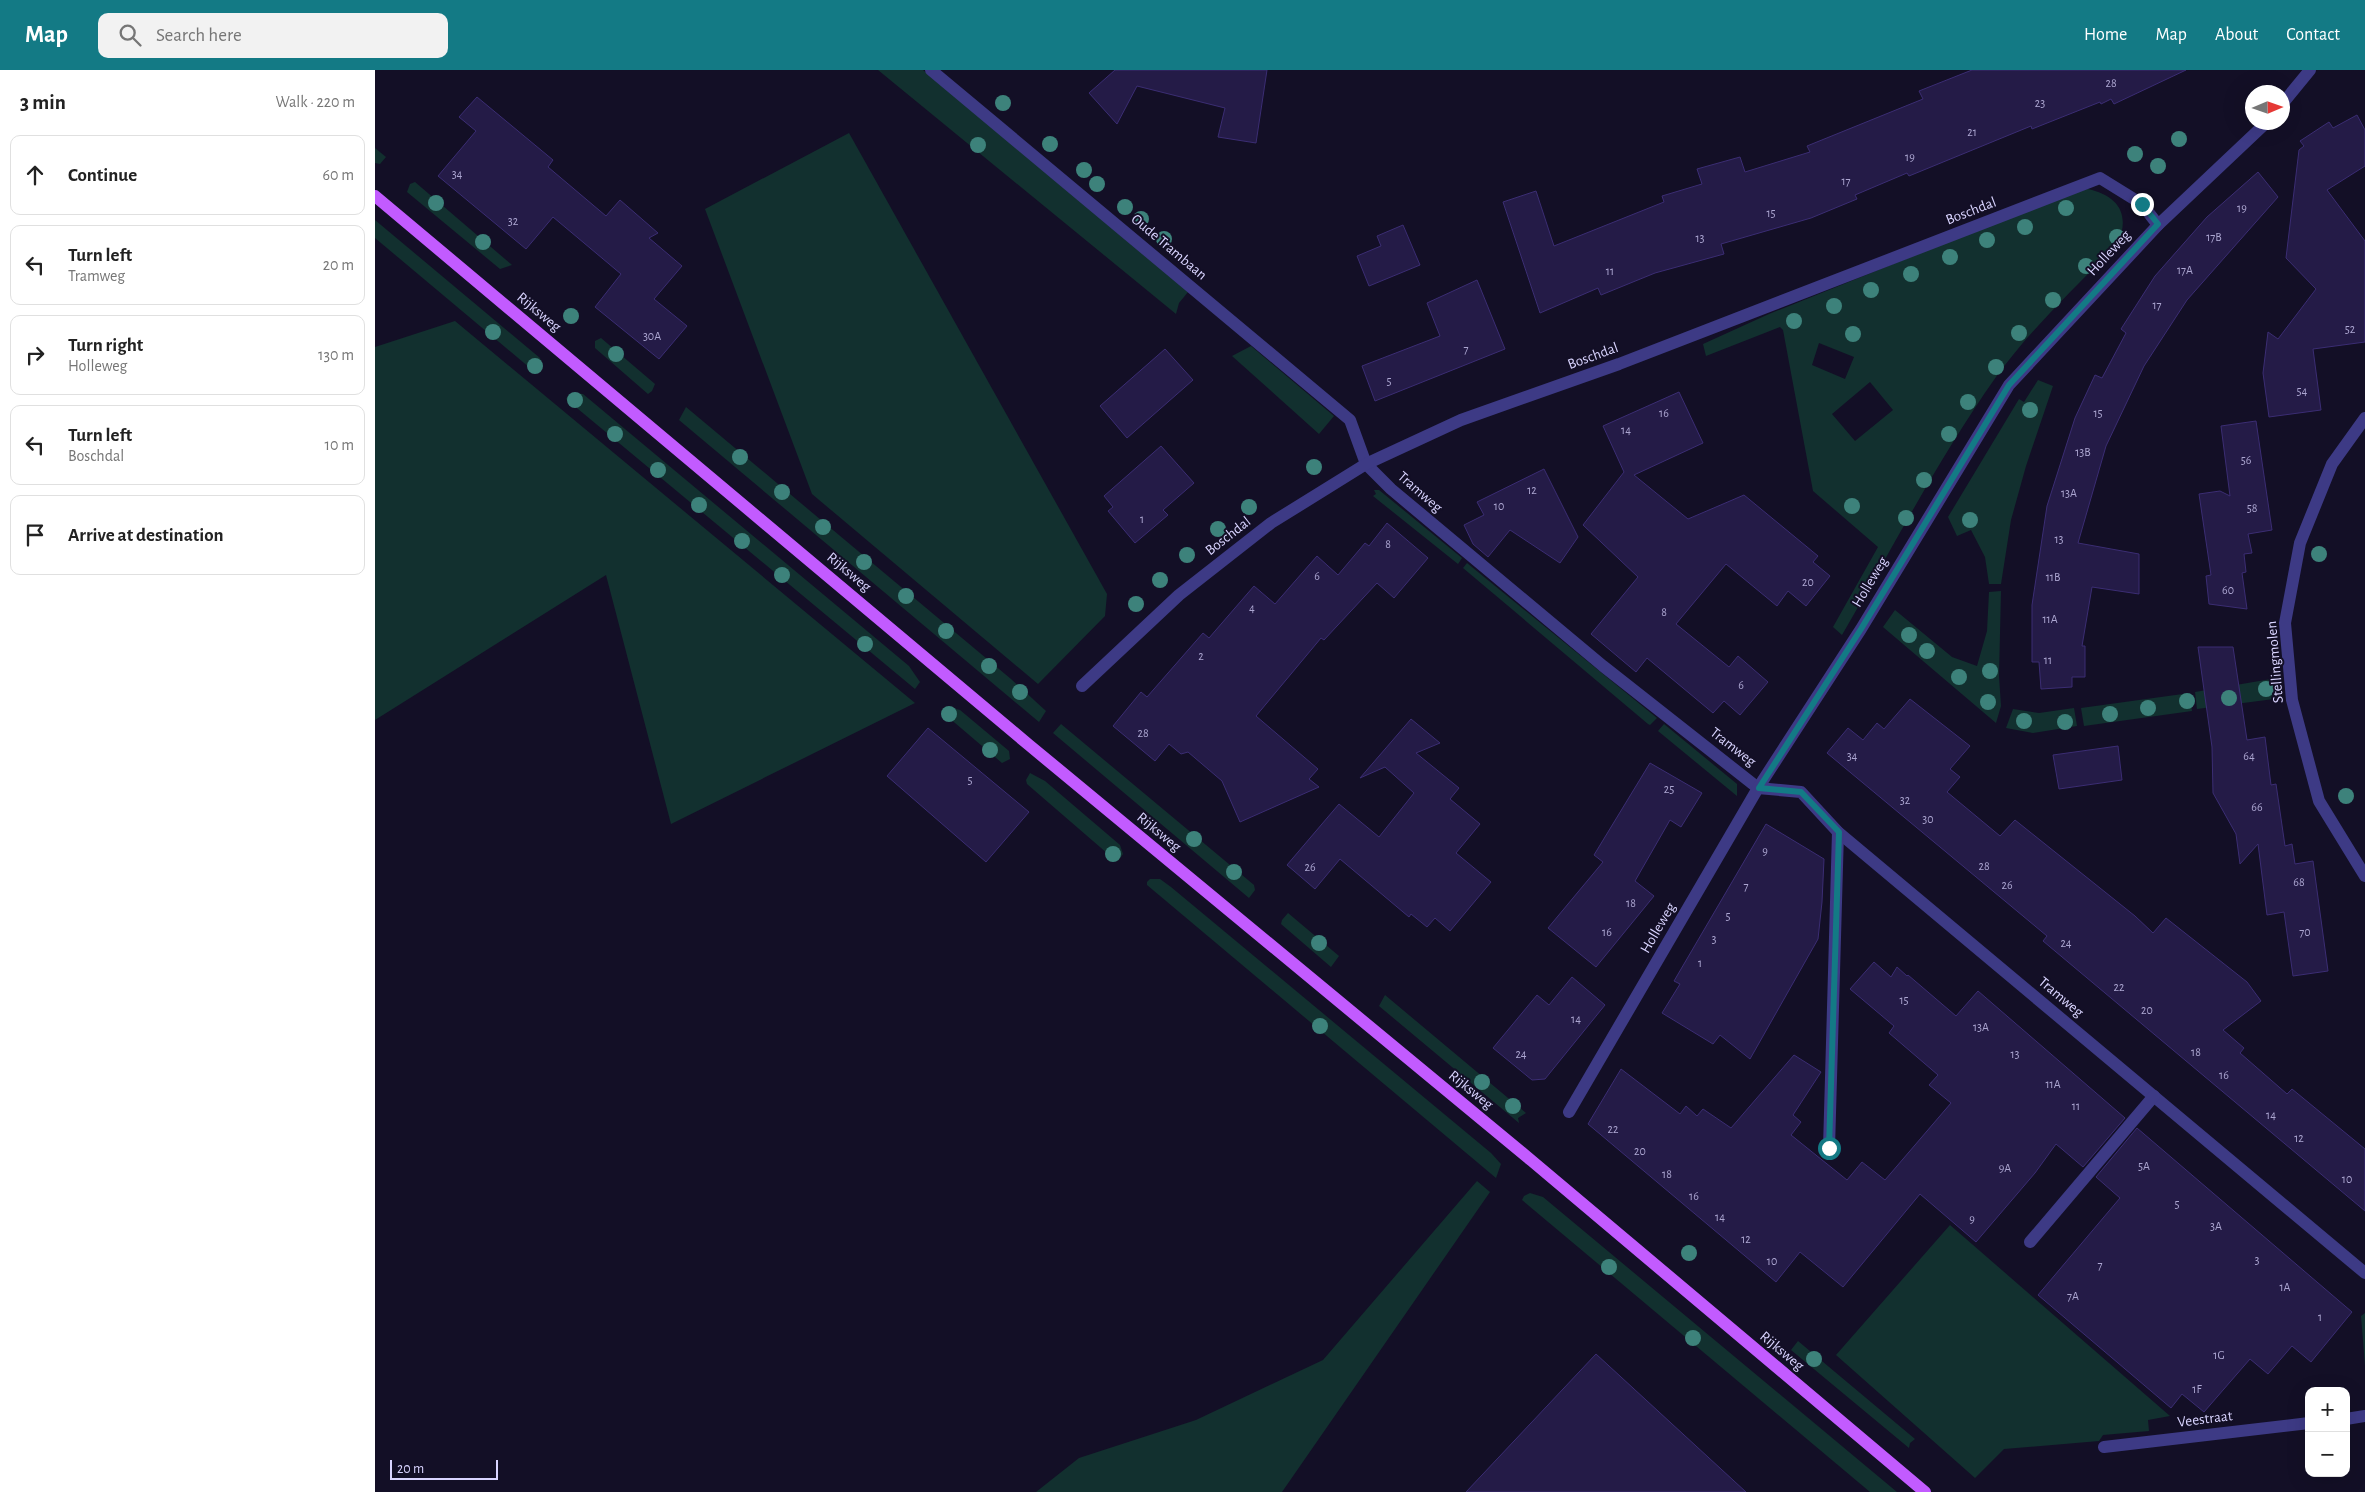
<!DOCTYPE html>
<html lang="en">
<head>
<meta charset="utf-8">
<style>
  :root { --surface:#fff; --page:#f2f2f2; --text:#222; --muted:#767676; --line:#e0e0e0; --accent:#137a85 }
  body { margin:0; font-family:"Alegreya Sans",sans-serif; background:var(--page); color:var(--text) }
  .controls { position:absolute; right:15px; bottom:15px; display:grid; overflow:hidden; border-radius:10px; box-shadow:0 5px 20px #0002 }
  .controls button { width:45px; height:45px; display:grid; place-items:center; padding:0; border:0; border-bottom:1px solid var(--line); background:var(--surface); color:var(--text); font:25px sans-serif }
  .compass { position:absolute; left:1870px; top:15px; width:45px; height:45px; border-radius:50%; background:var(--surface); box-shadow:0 5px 20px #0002; rotate:88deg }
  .scale { position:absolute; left:15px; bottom:12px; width:108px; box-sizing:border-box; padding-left:5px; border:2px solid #d9d4ff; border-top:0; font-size:14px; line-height:18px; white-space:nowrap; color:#d9d4ff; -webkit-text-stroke:4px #130f26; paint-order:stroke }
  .stop { position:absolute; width:15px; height:15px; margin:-11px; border:4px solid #137a85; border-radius:50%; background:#fff }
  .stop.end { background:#137a85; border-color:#fff; box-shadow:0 1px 5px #0008 }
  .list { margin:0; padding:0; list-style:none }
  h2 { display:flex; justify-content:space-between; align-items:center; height:65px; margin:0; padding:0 20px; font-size:21px }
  h2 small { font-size:16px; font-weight:400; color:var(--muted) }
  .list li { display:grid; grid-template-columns:32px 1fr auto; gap:15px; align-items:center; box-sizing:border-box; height:80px; margin:0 10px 10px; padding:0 10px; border:1px solid var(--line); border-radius:10px }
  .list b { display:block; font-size:19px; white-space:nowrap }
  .list p { margin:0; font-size:16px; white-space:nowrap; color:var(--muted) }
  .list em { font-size:16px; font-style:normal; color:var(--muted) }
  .icon { flex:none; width:28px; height:28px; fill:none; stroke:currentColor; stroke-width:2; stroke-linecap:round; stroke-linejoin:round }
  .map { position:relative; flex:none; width:1990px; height:1422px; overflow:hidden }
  header { display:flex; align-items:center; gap:30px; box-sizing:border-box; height:70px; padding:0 25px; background:var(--accent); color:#fff }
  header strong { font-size:24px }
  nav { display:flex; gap:28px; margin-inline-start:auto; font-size:18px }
  .search { width:350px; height:45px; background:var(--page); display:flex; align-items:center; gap:12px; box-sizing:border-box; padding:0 18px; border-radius:10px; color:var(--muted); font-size:19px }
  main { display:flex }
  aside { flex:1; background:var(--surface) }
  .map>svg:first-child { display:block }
</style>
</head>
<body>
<header>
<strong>Map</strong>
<div class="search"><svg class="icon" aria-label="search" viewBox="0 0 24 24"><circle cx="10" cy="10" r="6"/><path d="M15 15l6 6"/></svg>Search here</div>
<nav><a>Home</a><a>Map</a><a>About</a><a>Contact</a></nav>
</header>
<main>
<aside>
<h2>3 min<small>Walk · 220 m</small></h2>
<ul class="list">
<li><svg class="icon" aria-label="ahead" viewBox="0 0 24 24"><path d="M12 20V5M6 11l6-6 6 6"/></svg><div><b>Continue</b></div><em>60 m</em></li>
<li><svg class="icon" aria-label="left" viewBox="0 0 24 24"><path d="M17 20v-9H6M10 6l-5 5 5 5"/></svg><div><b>Turn left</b><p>Tramweg</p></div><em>20 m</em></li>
<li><svg class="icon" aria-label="right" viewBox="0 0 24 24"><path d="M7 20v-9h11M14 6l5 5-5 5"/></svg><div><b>Turn right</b><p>Holleweg</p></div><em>130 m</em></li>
<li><svg class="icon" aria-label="left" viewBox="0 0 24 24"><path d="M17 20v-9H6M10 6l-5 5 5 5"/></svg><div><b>Turn left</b><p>Boschdal</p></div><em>10 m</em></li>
<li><svg class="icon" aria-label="arrive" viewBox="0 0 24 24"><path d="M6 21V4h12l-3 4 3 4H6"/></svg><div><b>Arrive at destination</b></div></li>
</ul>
</aside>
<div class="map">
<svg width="1990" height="1422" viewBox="0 0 1990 1422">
  <rect width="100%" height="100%" fill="#130f26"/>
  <g fill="#12302f" fill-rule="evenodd">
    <path d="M503 0H548L813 222 804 233 801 244Z"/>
    <path d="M474 63 732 524 730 546 663 614 437 424 330 139Z"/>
    <path d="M0 78 11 87 5 94 0 93Z"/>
    <path d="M40 112 137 195 125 199 32 122 35 114Z"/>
    <path d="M1713 119C1744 126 1756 145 1742 175 1700 217 1656 259 1621 307 1563 389 1517 479 1467 565L1458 557 1503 477 1438 421 1408 260 1405 257 1331 286 1328 274 1394 244 1702 120ZM1444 273 1479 287 1470 309 1437 295ZM1495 312 1518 340 1480 371 1457 344Z"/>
    <path d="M0 150 165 288 167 295 161 303 0 168Z"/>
    <path d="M80 251 540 633 296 754 231 505 0 650V277Z"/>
    <path d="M226 268 280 314 277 321 273 324 220 278V271Z"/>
    <path d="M876 276 959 346 944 364 857 286Z"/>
    <path d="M1663 310 1678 316 1651 396 1636 450 1626 514H1614L1610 487 1596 460 1582 466 1573 447 1644 329 1649 332Z"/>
    <path d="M201 323 208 324 534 596 545 612 540 619 191 329 194 325Z"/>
    <path d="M311 337 636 609 671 641 664 652 304 350Z"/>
    <path d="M999 420H1004L1087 488 1083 494 998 426 1001 424Z"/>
    <path d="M1092 493 1282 648 1275 655 1273 654 1088 498Z"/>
    <path d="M1626 521 1624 606 1626 636 1621 653 1508 557 1520 540 1577 587 1602 596 1612 561 1614 522Z"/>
    <path d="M1896 609 1899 629 1822 639 1820 622Z"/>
    <path d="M1815 623 1817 641 1709 656 1706 638Z"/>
    <path d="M574 637 585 640 634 681 635 689 627 693 566 641Z"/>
    <path d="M1699 638 1702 656 1658 663 1631 658 1638 639 1664 643Z"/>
    <path d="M686 654 879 815 880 820 874 828 678 663Z"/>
    <path d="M1289 654 1362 714V726L1283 661Z"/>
    <path d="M655 703 670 711 745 775 748 784 743 791 740 790 652 714 651 710Z"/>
    <path d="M775 809H785L796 817 1116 1083 1126 1094 1121 1108 772 815V812Z"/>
    <path d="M913 843 964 886 956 897 906 854 907 850Z"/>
    <path d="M1010 925 1151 1043 1143 1048 1144 1053 1004 936Z"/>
    <path d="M1102 1111 1115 1122 907 1422H661L704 1388 821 1350 948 1290Z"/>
    <path d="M1155 1123 1168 1127 1522 1422H1495L1147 1130 1149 1126Z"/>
    <path d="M1575 1155 1795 1346 1773 1350 1774 1361 1728 1365 1724 1371 1629 1379 1600 1408 1461 1285Z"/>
    <path d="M1990 1243V1296L1986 1246Z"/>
    <path d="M1423 1271 1540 1369 1535 1373 1534 1378 1416 1280Z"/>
  </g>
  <g fill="#241b47" stroke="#3b2d73">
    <path d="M740 0H892L881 73 843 67 850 38 762 16 742 54 714 23Z"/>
    <path d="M1597 0H1811L1739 34 1736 29 1726 34 1725 32 1657 59 1656 56 1534 106 1532 103 1480 125 1482 129 1436 148 1346 174 1349 184 1280 203 1226 225 1223 218 1165 243 1128 132 1161 121 1179 176 1289 132 1287 126 1327 114 1322 99 1365 87 1370 102 1435 82 1432 76 1548 29 1544 21Z"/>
    <path d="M102 27 178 90 173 97 231 146 245 130 283 163 274 168 307 196 279 229 312 256 284 289 220 237 246 204 178 147 151 179 63 106 101 61 84 47Z"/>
    <path d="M1982 45 1990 60V96L1952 120 1990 171V272L1938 279 1946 340 1894 347 1888 303 1893 262 1903 269 1941 219 1911 188 1924 80 1929 76 1925 71 1954 52 1958 58Z"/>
    <path d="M1883 102 1903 127 1812 230 1769 296 1731 376 1703 473 1764 484V524L1717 517 1707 576H1710V607H1697V617L1666 619 1664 592H1657V535L1672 436 1700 348 1720 305 1727 308 1751 263 1746 259 1780 206 1832 147Z"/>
    <path d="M1028 155 1045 195 994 216 982 186 1006 176 1002 166Z"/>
    <path d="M1102 210 1130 279 1000 331 987 296 1065 266 1052 233Z"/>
    <path d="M790 279 818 310 752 368 725 336Z"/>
    <path d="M1304 322 1328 373 1259 405 1313 449 1369 425 1443 486 1438 492 1455 506 1431 536 1413 521 1402 536 1351 494 1301 554 1354 597 1363 586 1393 612 1365 645 1349 631 1338 643 1272 588 1261 602 1216 564 1263 507 1208 455 1249 402 1228 356Z"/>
    <path d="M1881 351 1897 460 1873 464 1877 483 1869 484 1871 502 1867 503 1872 539 1834 534 1831 506 1836 505 1824 424 1845 421 1855 426 1846 356Z"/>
    <path d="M786 376 819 413 788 440 793 445 760 473 733 441 738 437 729 426Z"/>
    <path d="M1169 399 1203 467 1185 493 1135 460 1113 487 1098 474 1089 455 1109 445 1102 432Z"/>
    <path d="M1012 453 1053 488 1019 528 1002 513 949 570 946 568 881 646 943 699 934 709 944 717 865 752 847 711 813 682 806 684 794 674 780 691 738 656 766 622 772 627 828 563 834 568 879 516 900 534 942 486 963 505 990 473 994 476Z"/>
    <path d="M1823 577H1858L1872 670 1890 667 1896 715 1901 714 1910 776 1917 774 1920 794 1938 791 1953 901 1918 906 1909 842 1892 845 1883 774 1865 794 1861 764 1838 723 1837 677Z"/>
    <path d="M1535 629 1595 676 1575 699 1585 707 1572 722 1625 766 1640 750 1760 846 1778 863 1791 848 1872 912 1886 931 1848 960 1869 978 1865 983 1912 1024 1917 1019 1990 1079V1141L1668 871 1672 866 1452 683 1473 658 1488 670 1502 653 1509 659Z"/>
    <path d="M1036 649 1065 673 1041 683 1084 718 1075 729 1105 754 1081 783 1116 812 1075 861 1060 848 1052 857 1036 844 1034 847 965 789 940 819 912 795 964 734 1004 767 1039 723 1010 697 985 708Z"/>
    <path d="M553 658 654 742 611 792 512 706Z"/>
    <path d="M1743 676 1747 710 1684 719 1678 685Z"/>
    <path d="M1275 693 1327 723 1306 757 1295 750 1260 811 1279 826 1221 897 1173 858 1228 792 1219 785Z"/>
    <path d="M1391 754 1449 789 1447 832 1443 869 1375 989 1345 965 1338 974 1287 943 1305 914 1299 911Z"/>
    <path d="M1499 892 1516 907 1522 897 1532 906 1533 905 1581 946 1603 921 1750 1048 1708 1097 1681 1074 1660 1103 1601 1172 1545 1124 1468 1217 1425 1182 1401 1212 1213 1054 1246 999 1305 1044 1311 1036 1322 1046 1328 1039 1356 1058 1419 985 1446 1002 1418 1045 1426 1052 1416 1065 1472 1110 1487 1092 1510 1110 1576 1033 1554 1015 1563 1005 1514 963 1519 956 1475 919Z"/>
    <path d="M1197 907 1230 935 1170 1009 1157 1010 1118 978 1162 925 1174 935Z"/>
    <path d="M1762 1058 1977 1242 1936 1292 1917 1276 1893 1304 1875 1289 1829 1342 1807 1324 1796 1338 1663 1225 1745 1128 1721 1107Z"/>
    <path d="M1221 1284 1371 1422H1091Z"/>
  </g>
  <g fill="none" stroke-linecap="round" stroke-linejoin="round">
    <g stroke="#3d3a85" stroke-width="12">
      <path d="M556 0 975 350 991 394 1016 419 1228 596 1383 718 1426 722 1463 762 1990 1203"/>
      <path d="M1908 33 1935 0"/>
      <path d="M1990 348 1957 394 1925 473 1910 553 1917 630 1944 731 1990 806"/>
      <path d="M707 616 804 525 896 453 991 394 1086 350 1244 294 1725 108 1767 134 1783 155"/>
      <path d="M1194 1042 1383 718 1486 559 1634 315 1783 155 1892 52"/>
      <path d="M1454 1078 1463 762"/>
      <path d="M1655 1172 1779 1026"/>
      <path d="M1971 1349 1990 1346"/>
      <path d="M1729 1377 1934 1353"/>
    </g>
    <path stroke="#c25bff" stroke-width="12" d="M0 126 654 675 1157 1091 1550 1422"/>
  </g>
  <g fill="#3d827b">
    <circle cx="628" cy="33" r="8"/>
    <circle cx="1804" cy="69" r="8"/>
    <circle cx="675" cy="74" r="8"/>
    <circle cx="603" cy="75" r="8"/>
    <circle cx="1760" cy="84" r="8"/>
    <circle cx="1783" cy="96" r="8"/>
    <circle cx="709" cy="100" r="8"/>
    <circle cx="722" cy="114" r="8"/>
    <circle cx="61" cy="133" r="8"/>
    <circle cx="750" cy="137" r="8"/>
    <circle cx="1691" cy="138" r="8"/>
    <circle cx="766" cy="149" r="8"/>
    <circle cx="1650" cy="157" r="8"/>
    <circle cx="1742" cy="167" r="8"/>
    <circle cx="789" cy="169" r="8"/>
    <circle cx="1612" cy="170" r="8"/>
    <circle cx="108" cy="172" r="8"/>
    <circle cx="1575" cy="187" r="8"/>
    <circle cx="1711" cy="196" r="8"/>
    <circle cx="1536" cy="204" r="8"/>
    <circle cx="1496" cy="220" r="8"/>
    <circle cx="1678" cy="230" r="8"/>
    <circle cx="1459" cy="236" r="8"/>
    <circle cx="196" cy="246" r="8"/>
    <circle cx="1419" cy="251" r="8"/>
    <circle cx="118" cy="262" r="8"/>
    <circle cx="1644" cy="263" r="8"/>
    <circle cx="1478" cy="264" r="8"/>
    <circle cx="241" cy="284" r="8"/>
    <circle cx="160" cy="296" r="8"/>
    <circle cx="1621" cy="297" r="8"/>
    <circle cx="200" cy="330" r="8"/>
    <circle cx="1593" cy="332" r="8"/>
    <circle cx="1655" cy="340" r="8"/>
    <circle cx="240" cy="364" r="8"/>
    <circle cx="1574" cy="364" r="8"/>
    <circle cx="365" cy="387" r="8"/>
    <circle cx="939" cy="397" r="8"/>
    <circle cx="283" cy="400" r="8"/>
    <circle cx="1549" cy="410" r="8"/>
    <circle cx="407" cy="422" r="8"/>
    <circle cx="324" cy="435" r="8"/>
    <circle cx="1477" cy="436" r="8"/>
    <circle cx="874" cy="437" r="8"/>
    <circle cx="1531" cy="448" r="8"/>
    <circle cx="1595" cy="450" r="8"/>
    <circle cx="448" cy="457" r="8"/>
    <circle cx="843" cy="459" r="8"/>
    <circle cx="367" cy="471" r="8"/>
    <circle cx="1944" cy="484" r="8"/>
    <circle cx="812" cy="485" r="8"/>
    <circle cx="489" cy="492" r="8"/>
    <circle cx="407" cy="505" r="8"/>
    <circle cx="785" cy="510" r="8"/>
    <circle cx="531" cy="526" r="8"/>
    <circle cx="761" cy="534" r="8"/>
    <circle cx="571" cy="561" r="8"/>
    <circle cx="1534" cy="565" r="8"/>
    <circle cx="490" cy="574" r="8"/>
    <circle cx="1552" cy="581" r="8"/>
    <circle cx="614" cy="596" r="8"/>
    <circle cx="1615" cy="601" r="8"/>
    <circle cx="1584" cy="607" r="8"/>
    <circle cx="1891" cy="619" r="8"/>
    <circle cx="645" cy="622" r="8"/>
    <circle cx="1854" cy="628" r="8"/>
    <circle cx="1812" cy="631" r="8"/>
    <circle cx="1613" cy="632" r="8"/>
    <circle cx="1773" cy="638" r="8"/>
    <circle cx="574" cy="644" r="8"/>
    <circle cx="1735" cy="644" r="8"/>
    <circle cx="1649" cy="651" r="8"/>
    <circle cx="1690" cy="652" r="8"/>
    <circle cx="615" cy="680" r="8"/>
    <circle cx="1971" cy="726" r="8"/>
    <circle cx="819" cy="769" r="8"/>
    <circle cx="738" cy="784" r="8"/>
    <circle cx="859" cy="802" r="8"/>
    <circle cx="944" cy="873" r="8"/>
    <circle cx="945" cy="956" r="8"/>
    <circle cx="1107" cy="1012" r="8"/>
    <circle cx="1138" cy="1036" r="8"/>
    <circle cx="1314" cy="1183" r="8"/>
    <circle cx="1234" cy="1197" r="8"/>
    <circle cx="1318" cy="1268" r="8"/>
    <circle cx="1439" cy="1289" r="8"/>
  </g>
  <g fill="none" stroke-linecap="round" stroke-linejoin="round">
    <path stroke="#137a85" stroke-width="6" d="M1454 1078 1464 762 1426 722 1384 718 1486 559 1634 315 1783 154 1767 134"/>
  </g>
  <g text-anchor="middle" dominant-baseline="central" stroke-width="4" stroke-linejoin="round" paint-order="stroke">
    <g font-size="12" fill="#aca6d1">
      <text x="1736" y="13">28</text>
      <text x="1665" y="33">23</text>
      <text x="1597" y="62">21</text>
      <text x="1535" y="87">19</text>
      <text x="82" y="104">34</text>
      <text x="1471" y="111">17</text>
      <text x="1867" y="138">19</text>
      <text x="1396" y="143">15</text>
      <text x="138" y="151">32</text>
      <text x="1839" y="167">17B</text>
      <text x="1325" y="168">13</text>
      <text x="1810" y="200">17A</text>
      <text x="1235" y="201">11</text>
      <text x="1782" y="235">17</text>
      <text x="1975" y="259">52</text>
      <text x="277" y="266">30A</text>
      <text x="1091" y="279">7</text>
      <text x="1014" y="311">5</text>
      <text x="1927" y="321">54</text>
      <text x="1289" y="343">16</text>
      <text x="1723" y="343">15</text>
      <text x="1251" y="360">14</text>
      <text x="1708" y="382">13B</text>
      <text x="1871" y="390">56</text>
      <text x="1157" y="420">12</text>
      <text x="1694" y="423">13A</text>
      <text x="1124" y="436">10</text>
      <text x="1877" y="438">58</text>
      <text x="767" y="449">1</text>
      <text x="1684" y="469">13</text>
      <text x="1013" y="474">8</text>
      <text x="942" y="506">6</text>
      <text x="1678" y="507">11B</text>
      <text x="1433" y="512">20</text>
      <text x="1853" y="520">60</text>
      <text x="877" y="538">4</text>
      <text x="1289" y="542">8</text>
      <text x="1675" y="549">11A</text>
      <text x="826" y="586">2</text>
      <text x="1673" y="590">11</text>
      <text x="1366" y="615">6</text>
      <text x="768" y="663">28</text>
      <text x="1477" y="686">34</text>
      <text x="1874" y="686">64</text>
      <text x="595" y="710">5</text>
      <text x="1294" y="719">25</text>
      <text x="1530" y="730">32</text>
      <text x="1882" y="737">66</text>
      <text x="1553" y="749">30</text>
      <text x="1390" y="781">9</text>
      <text x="1609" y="796">28</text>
      <text x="935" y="797">26</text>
      <text x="1924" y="812">68</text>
      <text x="1632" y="815">26</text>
      <text x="1371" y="816">7</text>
      <text x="1256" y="833">18</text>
      <text x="1353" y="846">5</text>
      <text x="1232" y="862">16</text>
      <text x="1930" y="862">70</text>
      <text x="1339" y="869">3</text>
      <text x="1691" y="873">24</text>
      <text x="1325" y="893">1</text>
      <text x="1744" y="917">22</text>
      <text x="1529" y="930">15</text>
      <text x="1772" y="940">20</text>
      <text x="1201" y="949">14</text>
      <text x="1606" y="957">13A</text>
      <text x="1821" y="982">18</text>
      <text x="1146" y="984">24</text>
      <text x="1640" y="984">13</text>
      <text x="1849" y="1005">16</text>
      <text x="1678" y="1014">11A</text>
      <text x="1701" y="1036">11</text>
      <text x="1896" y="1045">14</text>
      <text x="1238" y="1059">22</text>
      <text x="1924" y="1068">12</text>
      <text x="1265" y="1081">20</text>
      <text x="1769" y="1096">5A</text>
      <text x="1630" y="1098">9A</text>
      <text x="1292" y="1104">18</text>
      <text x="1972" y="1109">10</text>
      <text x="1319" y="1126">16</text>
      <text x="1802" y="1134">5</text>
      <text x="1345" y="1147">14</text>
      <text x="1597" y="1149">9</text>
      <text x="1841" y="1156">3A</text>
      <text x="1371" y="1169">12</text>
      <text x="1882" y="1190">3</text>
      <text x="1397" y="1191">10</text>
      <text x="1725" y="1195">7</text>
      <text x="1910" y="1217">1A</text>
      <text x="1698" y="1226">7A</text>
      <text x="1945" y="1247">1</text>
      <text x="1844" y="1285">1G</text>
      <text x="1822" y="1319">1F</text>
    </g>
    <g font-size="15" fill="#d9d4ff" stroke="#130f26">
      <text transform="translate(1596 141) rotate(-21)">Boschdal</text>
      <text transform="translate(794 177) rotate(40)">Oude Trambaan</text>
      <text transform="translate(1734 183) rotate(-47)">Holleweg</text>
      <text transform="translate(164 242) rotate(40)">Rijksweg</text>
      <text transform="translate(1218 286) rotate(-20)">Boschdal</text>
      <text transform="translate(1045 422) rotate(41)">Tramweg</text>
      <text transform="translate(853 466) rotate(-38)">Boschdal</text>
      <text transform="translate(474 502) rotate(40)">Rijksweg</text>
      <text transform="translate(1495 512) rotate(-59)">Holleweg</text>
      <text transform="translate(1900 592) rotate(-95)">Stellingmolen</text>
      <text transform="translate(1358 677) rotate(38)">Tramweg</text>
      <text transform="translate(784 762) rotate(40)">Rijksweg</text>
      <text transform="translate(1283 858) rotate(-60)">Holleweg</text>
      <text transform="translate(1686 927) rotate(40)">Tramweg</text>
      <text transform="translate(1096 1020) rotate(39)">Rijksweg</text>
      <text transform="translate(1407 1281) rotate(40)">Rijksweg</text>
      <text transform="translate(1830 1349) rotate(-7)">Veestraat</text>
    </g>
  </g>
</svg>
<div class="controls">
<button>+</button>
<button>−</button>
</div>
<svg class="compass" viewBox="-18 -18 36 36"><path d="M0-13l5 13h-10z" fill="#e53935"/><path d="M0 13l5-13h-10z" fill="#767676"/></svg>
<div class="scale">20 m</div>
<div class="stop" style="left:1454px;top:1078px"></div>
<div class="stop end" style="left:1767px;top:134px"></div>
</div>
</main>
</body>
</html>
